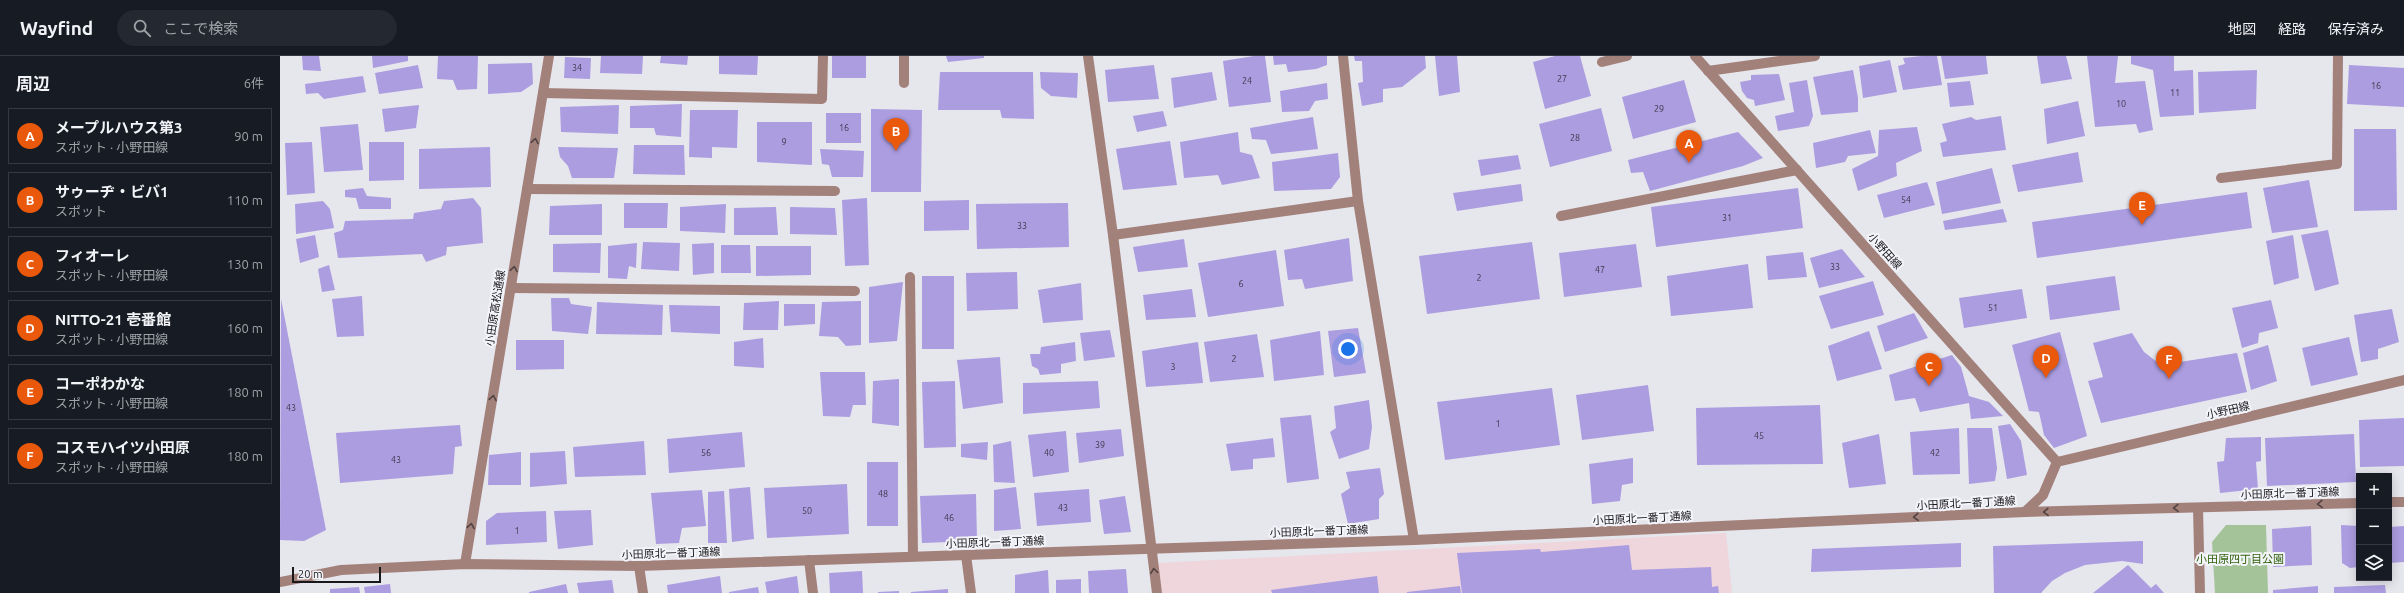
<!DOCTYPE html>
<html lang="ja">
<head>
<meta charset="utf-8">
<style>
  :root { --surface:#171b24; --page:#242831; --text:#f1f3f6; --muted:#9ea1a6; --line:#363941; --accent:#ea580c }
  body { margin:0; font-family:Ubuntu,"Noto Sans JP",sans-serif; background:var(--page); color:var(--text) }
  .controls { position:absolute; right:12px; bottom:12px; display:grid; overflow:hidden; border-radius:0px; box-shadow:0 2px 10px #0003 }
  .controls button { width:36px; height:36px; display:grid; place-items:center; padding:0; border:0; border-bottom:1px solid var(--line); background:var(--surface); color:var(--text); font:20px sans-serif }
  .scale { position:absolute; left:12px; bottom:10px; width:89px; box-sizing:border-box; padding-left:4px; border:2px solid #18181a; border-top:0; font-size:11px; line-height:14px; white-space:nowrap; color:#18181a; -webkit-text-stroke:3px #f3f3fa; paint-order:stroke }
  .you { position:absolute; left:1068px; top:293px; width:14px; height:14px; margin:-10px; border:3px solid #fff; border-radius:50%; background:#1a73e8; box-shadow:0 0 0 6px #1a73e833 }
  .badge { display:grid; place-items:center; width:26px; height:26px; border-radius:50%; background:var(--accent); color:#fff; font-size:13px; font-weight:700 }
  .pin { position:absolute; translate:-50% -33px; filter:drop-shadow(0 1px 2px #0008) }
  .pin::after { content:''; position:absolute; top:21px; width:14px; height:12px; background:inherit; clip-path:polygon(0 0,100% 0,50% 100%) }
  .list { margin:0; padding:0; list-style:none }
  h2 { display:flex; justify-content:space-between; align-items:center; height:52px; margin:0; padding:0 16px; font-size:17px }
  h2 small { font-size:13px; font-weight:400; color:var(--muted) }
  .list li { display:grid; grid-template-columns:26px 1fr auto; gap:12px; align-items:center; box-sizing:border-box; height:56px; margin:0 8px 8px; padding:0 8px; border:1px solid var(--line); border-radius:0px }
  .list b { display:block; font-size:15px; white-space:nowrap }
  .list p { margin:0; font-size:13px; white-space:nowrap; color:var(--muted) }
  .list em { font-size:13px; font-style:normal; color:var(--muted) }
  .icon { flex:none; width:22px; height:22px; fill:none; stroke:currentColor; stroke-width:2; stroke-linecap:round; stroke-linejoin:round }
  .map { position:relative; flex:none; width:2124px; height:537px; overflow:hidden }
  header { display:flex; align-items:center; gap:24px; box-sizing:border-box; height:56px; padding:0 20px; background:var(--surface); border-bottom:1px solid var(--line) }
  header strong { font-size:19px }
  nav { display:flex; gap:22px; margin-inline-start:auto; font-size:14px }
  .search { width:280px; height:36px; background:var(--page); display:flex; align-items:center; gap:10px; box-sizing:border-box; padding:0 14px; border-radius:22px; color:var(--muted); font-size:15px }
  main { display:flex }
  aside { flex:1; background:var(--surface) }
  .map>svg:first-child { display:block }
</style>
</head>
<body>
<header>
<strong>Wayfind</strong>
<div class="search"><svg class="icon" aria-label="search" viewBox="0 0 24 24"><circle cx="10" cy="10" r="6"/><path d="M15 15l6 6"/></svg>ここで検索</div>
<nav><a>地図</a><a>経路</a><a>保存済み</a></nav>
</header>
<main>
<aside>
<h2>周辺<small>6件</small></h2>
<ul class="list">
<li><span class="badge">A</span><div><b>メープルハウス第3</b><p>スポット · 小野田線</p></div><em>90 m</em></li>
<li><span class="badge">B</span><div><b>サゥーヂ・ビバ1</b><p>スポット</p></div><em>110 m</em></li>
<li><span class="badge">C</span><div><b>フィオーレ</b><p>スポット · 小野田線</p></div><em>130 m</em></li>
<li><span class="badge">D</span><div><b>NITTO-21 壱番館</b><p>スポット · 小野田線</p></div><em>160 m</em></li>
<li><span class="badge">E</span><div><b>コーポわかな</b><p>スポット · 小野田線</p></div><em>180 m</em></li>
<li><span class="badge">F</span><div><b>コスモハイツ小田原</b><p>スポット · 小野田線</p></div><em>180 m</em></li>
</ul>
</aside>
<div class="map">
<svg width="2124" height="537" viewBox="0 0 2124 537">
  <rect width="100%" height="100%" fill="#e6e6ed"/>
  <path fill="#efd5dc" d="M1446 477 1452 537H878L875 514 879 507Z"/>
  <path fill="#a5c398" d="M1946 469H1986L1988 537H1935L1932 486Z"/>
  <g fill="#ac9de0">
    <path d="M22 0H39L41 15 23 14Z"/>
    <path d="M92 0H128V5L93 12Z"/>
    <path d="M158 0H198L197 33 177 34 173 24 157 23Z"/>
    <path d="M321 0H363L362 18 320 17Z"/>
    <path d="M381 0H408L407 9 380 7Z"/>
    <path d="M439 0H478L477 19 439 18Z"/>
    <rect x="552" y="0" width="34" height="22"/>
    <path d="M666 0H704V2L668 6Z"/>
    <path d="M974 0H985L991 46 949 51 943 5Z"/>
    <path d="M993 0H1047V9L1036 13 1008 16 1006 8 994 9Z"/>
    <path d="M1074 0H1145L1146 12 1122 31 1103 33V46L1082 50 1078 27 1083 26 1082 5H1075Z"/>
    <path d="M1155 0H1177L1180 36 1159 40Z"/>
    <path d="M1275 0H1300L1311 40 1265 53 1253 6Z"/>
    <path d="M1642 0H1657L1662 29 1623 34 1618 10 1625 8 1623 2Z"/>
    <path d="M1661 0H1706L1708 18 1665 23Z"/>
    <path d="M1757 0H1786L1792 23 1761 28Z"/>
    <path d="M1807 0H1838L1835 27 1865 25 1873 74 1859 77 1856 68 1815 71Z"/>
    <path d="M1851 0H1894V15L1913 14 1914 59 1880 61 1873 14 1851 8Z"/>
    <path d="M285 1 311 2 310 23 284 22Z"/>
    <path d="M1610 4 1617 36 1583 42 1579 10Z"/>
    <path d="M252 7 253 28 241 36 208 38V8Z"/>
    <path d="M138 9 143 32 99 38 95 17Z"/>
    <path d="M874 9 879 43 828 46 825 14Z"/>
    <path d="M2069 9 2124 12V51L2067 48Z"/>
    <path d="M1573 14 1578 42V56L1541 59 1533 21Z"/>
    <path d="M1977 14 1976 53 1919 57 1918 16Z"/>
    <path d="M660 16H753L754 63 722 62 720 54H658Z"/>
    <path d="M760 16 798 17 797 42 771 40 761 32Z"/>
    <path d="M932 16 937 44 894 52 891 22Z"/>
    <path d="M1499 18 1505 44 1475 50 1474 44 1467 42 1462 35 1460 26 1471 24V19Z"/>
    <path d="M83 20 86 36 44 43 38 37 26 38 25 28Z"/>
    <path d="M1404 24 1416 66 1353 83 1342 41Z"/>
    <path d="M1527 24 1533 60 1529 70 1498 75 1495 60 1514 56 1509 27Z"/>
    <path d="M1690 25 1694 49 1670 51 1667 27Z"/>
    <path d="M1047 27 1048 43 1035 45 1029 55 1002 56 1000 35Z"/>
    <path d="M1798 45 1805 80 1767 88 1764 53Z"/>
    <path d="M402 48 401 81 376 79 374 72H350V50Z"/>
    <path d="M139 49 136 72 105 76 102 53Z"/>
    <path d="M339 49 338 78 281 76 280 51Z"/>
    <path d="M1321 52 1332 95 1270 111 1259 68Z"/>
    <path d="M591 53 642 54 641 136H591Z"/>
    <path d="M410 54H458L457 92 432 91V102L409 101Z"/>
    <path d="M883 55 887 70 857 76 853 60Z"/>
    <rect x="546" y="57" width="35" height="30"/>
    <path d="M1721 60 1726 94 1663 101 1660 87 1667 85 1662 68 1691 61 1696 64Z"/>
    <path d="M1033 61 1038 93 991 98 986 84 972 83 970 72Z"/>
    <path d="M477 66H532V109L477 106Z"/>
    <path d="M78 68 83 114 44 116 40 71Z"/>
    <path d="M1637 71 1642 95 1616 107 1617 120 1578 135 1572 113 1598 100 1599 74Z"/>
    <path d="M2074 73H2116L2117 154 2074 155Z"/>
    <path d="M1590 74 1596 97 1568 100 1565 106 1536 112 1533 87Z"/>
    <path d="M958 76 960 96 972 99 980 122 942 129 938 119 904 122 900 86Z"/>
    <path d="M1458 76 1483 102 1463 110 1370 135 1363 116 1351 117 1348 104Z"/>
    <path d="M890 85 897 129 843 134 836 93Z"/>
    <path d="M32 86 35 137 7 139 5 87Z"/>
    <path d="M89 86H124V124L89 125Z"/>
    <path d="M354 89H404L405 119 353 118Z"/>
    <path d="M210 91 211 131 139 133V93Z"/>
    <path d="M278 91 338 92 334 122H292L288 110 280 101Z"/>
    <path d="M540 93 584 95 583 121H552L549 109 542 108Z"/>
    <path d="M1798 96 1803 126 1738 136 1732 109Z"/>
    <path d="M1058 97 1060 121 1051 133 994 135 992 106Z"/>
    <path d="M1238 99 1241 113 1201 120 1198 104Z"/>
    <path d="M1712 112 1721 147 1662 158 1656 126Z"/>
    <path d="M2029 124 2038 171 1992 177 1983 132Z"/>
    <path d="M1647 126 1655 149 1604 162 1597 139Z"/>
    <path d="M1241 128 1243 145 1177 155 1173 137Z"/>
    <path d="M83 132 87 140 111 142V153H79L76 142 65 141V134Z"/>
    <path d="M1518 132 1523 172 1376 191 1371 151Z"/>
    <path d="M1967 136 1972 172 1757 202 1752 166Z"/>
    <path d="M193 142 201 152 203 187 167 191 166 199 146 206 142 198 58 202 54 177 63 174 65 165 133 163 134 157 161 153 164 145Z"/>
    <path d="M587 142 589 209 565 210 562 144Z"/>
    <path d="M689 144V174L644 175V145Z"/>
    <path d="M43 145 50 153 54 172 16 178 15 148Z"/>
    <path d="M344 147H388L387 172H344Z"/>
    <path d="M788 147 789 191 697 193 696 148Z"/>
    <path d="M322 148V179H269L270 150Z"/>
    <path d="M446 148 445 177 400 175V151Z"/>
    <path d="M496 151 498 179H454V152Z"/>
    <path d="M510 151 555 152 557 179 510 178Z"/>
    <path d="M1723 153 1727 166 1665 174 1663 165Z"/>
    <path d="M2048 174 2059 228 2035 235 2021 179Z"/>
    <path d="M35 179 39 201 20 207 16 183Z"/>
    <path d="M2013 179 2019 222 1994 229 1986 185Z"/>
    <path d="M1069 182 1073 225 1025 233 1022 223 1008 224 1004 194Z"/>
    <path d="M904 183 908 211 858 216 853 191Z"/>
    <path d="M363 186 400 187 399 215 361 213Z"/>
    <path d="M1252 186 1260 243 1147 258 1139 200Z"/>
    <path d="M321 187 320 217 273 216V188Z"/>
    <path d="M357 187 356 212 349 210 347 223 328 222V190Z"/>
    <path d="M434 187V217L413 219 412 188Z"/>
    <path d="M1356 188 1362 231 1284 241 1279 197Z"/>
    <path d="M441 189H470L471 217H441Z"/>
    <path d="M476 190H531V219L476 220Z"/>
    <path d="M1562 193 1585 221 1539 232 1530 202Z"/>
    <path d="M996 194 1004 250 928 261 918 207Z"/>
    <path d="M1523 196 1527 221 1488 224 1486 200Z"/>
    <path d="M1468 208 1473 252 1391 260 1387 220Z"/>
    <path d="M49 209 55 234 42 236 38 213Z"/>
    <path d="M737 216 738 253 687 255 686 217Z"/>
    <rect x="642" y="220" width="32" height="73"/>
    <path d="M1835 220 1840 254 1770 264 1766 230Z"/>
    <path d="M1593 225 1604 259 1551 273 1539 240Z"/>
    <path d="M623 226 617 285 589 287V231Z"/>
    <path d="M801 227 803 264 763 267 758 234Z"/>
    <path d="M912 233 916 261 866 264 863 239Z"/>
    <path d="M1742 233 1747 262 1684 272 1679 242Z"/>
    <path d="M82 240 84 280 57 281 52 243Z"/>
    <path d="M271 242H289L291 248 312 251 308 278 272 275Z"/>
    <path d="M1 243 46 474 24 485 0 484Z"/>
    <path d="M1991 244 1998 272 1979 277 1978 287 1962 292 1952 252Z"/>
    <path d="M499 245 498 274H463L464 247Z"/>
    <path d="M581 245V289L566 290 558 281 539 280 542 246Z"/>
    <path d="M317 246 383 249 382 279 316 278Z"/>
    <path d="M504 248H535V268L504 270Z"/>
    <path d="M389 249 440 250V278L391 276Z"/>
    <path d="M2112 253 2119 286 2098 293V303L2081 306 2074 259Z"/>
    <path d="M1634 257 1648 282 1605 296 1597 270Z"/>
    <path d="M1078 272 1086 317 1054 321 1048 275Z"/>
    <path d="M830 274 835 301 804 305 800 277Z"/>
    <path d="M1040 275 1044 319 994 325 990 284Z"/>
    <path d="M1589 275 1602 313 1557 325 1548 290Z"/>
    <path d="M1780 276 1807 380 1774 392 1764 379 1759 356 1749 355 1732 289Z"/>
    <path d="M1852 277 1864 296 1881 309 1957 297 1967 336 1821 367 1808 325 1823 321 1813 287Z"/>
    <path d="M977 278 984 321 930 326 924 286Z"/>
    <path d="M2069 281 2078 319 2031 330 2022 292Z"/>
    <path d="M483 282 484 312 454 310V286Z"/>
    <path d="M236 284H284V313L236 314Z"/>
    <path d="M795 286 796 305 781 308V317L760 319 758 313 752 310 750 298H760L761 291Z"/>
    <path d="M918 286 923 327 866 331 862 295Z"/>
    <path d="M1988 289 1997 325 1971 334 1963 297Z"/>
    <path d="M1672 299 1681 311 1689 340 1709 346 1723 360 1691 363 1689 347 1640 356 1635 342 1615 345 1609 319Z"/>
    <path d="M720 301 723 347 683 353 677 304Z"/>
    <path d="M540 316H585L586 349H573L570 361 543 360Z"/>
    <path d="M619 323V370L592 367 593 325Z"/>
    <path d="M675 325 676 391 644 392 642 326Z"/>
    <path d="M818 325 820 352 743 358V327Z"/>
    <path d="M1368 329 1374 375 1302 384 1296 339Z"/>
    <path d="M1272 332 1280 389 1165 404 1157 346Z"/>
    <path d="M1089 344 1092 371 1089 393 1059 403 1050 376 1056 372 1054 350Z"/>
    <path d="M1540 349 1543 408 1417 409 1416 352Z"/>
    <path d="M1031 359 1039 423 1007 427 1000 362Z"/>
    <path d="M2124 362V410L2080 411 2079 364Z"/>
    <path d="M1730 368 1741 385 1747 419 1727 423 1718 370Z"/>
    <path d="M180 369 182 390 175 391 173 418 60 427 56 377Z"/>
    <path d="M1679 372 1680 418 1633 419 1630 376Z"/>
    <path d="M1687 372H1712L1717 412 1715 425 1689 428Z"/>
    <path d="M841 373 844 400 799 407 796 377Z"/>
    <path d="M786 375 789 416 753 421 748 379Z"/>
    <path d="M462 376 465 411 389 417 387 383Z"/>
    <path d="M1599 378 1606 428 1569 432 1562 387Z"/>
    <path d="M2074 378 2076 426 1987 430 1985 382Z"/>
    <path d="M1981 381V405L1976 406 1978 433 1940 437 1937 406 1944 405 1946 382Z"/>
    <path d="M993 382 995 401 973 403V413L951 415 946 388Z"/>
    <path d="M364 385 366 419 295 421 293 391Z"/>
    <path d="M731 385 735 427 714 426 713 389Z"/>
    <path d="M708 386 707 404 681 401V388Z"/>
    <path d="M285 395 287 428 250 431V397Z"/>
    <path d="M241 396V429H208L209 399Z"/>
    <path d="M1353 402V427L1342 429 1340 445 1312 448 1309 408Z"/>
    <rect x="587" y="406" width="31" height="64"/>
    <path d="M1100 412 1104 438 1099 443V463L1068 468 1061 438 1070 432 1066 416Z"/>
    <path d="M567 428 569 478 487 482 484 432Z"/>
    <path d="M470 431 474 483 452 486 449 433Z"/>
    <path d="M736 431 741 473 714 475V434Z"/>
    <path d="M809 433 811 466 757 470 754 437Z"/>
    <path d="M422 434 426 470 402 472 399 487 376 488 371 437Z"/>
    <path d="M444 435 447 487H428V436Z"/>
    <path d="M696 438 697 485 642 487 640 440Z"/>
    <path d="M845 440 851 476 824 478 819 444Z"/>
    <path d="M311 454 313 489 278 493 274 455Z"/>
    <path d="M266 455 267 486 206 489V465L217 457Z"/>
    <path d="M2061 469 2079 470V511L2070 512 2062 507Z"/>
    <path d="M2031 470 2032 509 1993 511 1992 473Z"/>
    <path d="M2124 470V506L2109 507V471Z"/>
    <path d="M1863 485V508L1842 505 1805 509 1785 517 1772 525 1761 537H1714L1713 490Z"/>
    <path d="M1681 487V511L1531 516 1532 493Z"/>
    <path d="M1349 489 1352 514 1431 511 1432 531 1438 530 1439 537H1182L1177 497 1260 493 1261 496Z"/>
    <path d="M1848 509 1871 532 1876 528 1884 537H1813Z"/>
    <path d="M846 513 848 537H809L808 515Z"/>
    <path d="M768 514 769 537H735V519Z"/>
    <path d="M582 515 583 537H550L549 517Z"/>
    <path d="M440 520 442 537H388L387 529Z"/>
    <path d="M517 520 519 537H487L485 526Z"/>
    <path d="M1097 520 1099 537H992L991 534Z"/>
    <path d="M801 523V537H776V524Z"/>
    <path d="M332 524 334 537H299L297 527Z"/>
    <path d="M110 528 111 537H85L84 531Z"/>
    <path d="M286 528 288 537H249V536Z"/>
    <path d="M2105 529 2106 537H2054V531Z"/>
    <path d="M1180 530 1181 537H1127V536Z"/>
    <path d="M2038 530V537H1993V534Z"/>
    <path d="M79 531 80 537H50V533Z"/>
    <path d="M478 531 479 537H449V536Z"/>
    <path d="M668 533V537H631V536Z"/>
    <path d="M619 535V537H598V536Z"/>
  </g>
  <g fill="none" stroke-linecap="round" stroke-linejoin="round">
    <g stroke="#a3817b" stroke-width="10">
      <path d="M1322 6 1347 0"/>
      <path d="M1428 15 1535 0"/>
      <path d="M624 27V0"/>
      <path d="M263 37 542 43 543 0"/>
      <path d="M1941 122 2057 108 2058 0"/>
      <path d="M247 133 555 135"/>
      <path d="M1281 160 1517 114"/>
      <path d="M630 221 633 500"/>
      <path d="M231 232 575 235"/>
      <path d="M686 499 691 537"/>
      <path d="M529 504 533 537"/>
    </g>
    <g stroke="#a3817b" stroke-width="10">
      <path d="M808 0 833 179 877 537"/>
      <path d="M1063 0 1078 145 1134 484"/>
      <path d="M1415 0 1777 406"/>
      <path d="M833 179 1078 145"/>
      <path d="M2109 446H2124"/>
      <path d="M1918 452 1920 537"/>
      <path d="M1745 456 1763 439 1777 406 2124 324"/>
      <path d="M185 508 269 0"/>
      <path d="M359 510 363 537"/>
      <path d="M0 526 61 514 185 508 359 510 1134 484 1745 456 2079 447"/>
    </g>
  </g>
  <defs><path id="oneway-chevron" d="M-2-3.5L2.5 0L-2 3.5" fill="none" stroke-width="1.6" stroke-linecap="round" stroke-linejoin="round"/></defs>
  <g stroke="#504241">
    <use href="#oneway-chevron" transform="translate(255 85) rotate(-81)"/>
    <use href="#oneway-chevron" transform="translate(234 213) rotate(-81)"/>
    <use href="#oneway-chevron" transform="translate(213 342) rotate(-81)"/>
    <use href="#oneway-chevron" transform="translate(2040 448) rotate(178)"/>
    <use href="#oneway-chevron" transform="translate(1896 452) rotate(178)"/>
    <use href="#oneway-chevron" transform="translate(1766 456) rotate(178)"/>
    <use href="#oneway-chevron" transform="translate(1636 461) rotate(177)"/>
    <use href="#oneway-chevron" transform="translate(191 470) rotate(-81)"/>
    <use href="#oneway-chevron" transform="translate(874 515) rotate(-98)"/>
  </g>
  <g text-anchor="middle" dominant-baseline="central" stroke-width="4" stroke-linejoin="round" paint-order="stroke">
    <g font-size="9" fill="#3d394c">
      <text x="297" y="12">34</text>
      <text x="1282" y="23">27</text>
      <text x="967" y="25">24</text>
      <text x="2096" y="30">16</text>
      <text x="1895" y="37">11</text>
      <text x="1841" y="48">10</text>
      <text x="1379" y="53">29</text>
      <text x="564" y="72">16</text>
      <text x="1295" y="82">28</text>
      <text x="504" y="86">9</text>
      <text x="1626" y="144">54</text>
      <text x="1447" y="162">31</text>
      <text x="742" y="170">33</text>
      <text x="1555" y="211">33</text>
      <text x="1320" y="214">47</text>
      <text x="1199" y="222">2</text>
      <text x="961" y="228">6</text>
      <text x="1713" y="252">51</text>
      <text x="954" y="303">2</text>
      <text x="893" y="311">3</text>
      <text x="11" y="352">43</text>
      <text x="1218" y="368">1</text>
      <text x="1479" y="380">45</text>
      <text x="820" y="389">39</text>
      <text x="426" y="397">56</text>
      <text x="769" y="397">40</text>
      <text x="1655" y="397">42</text>
      <text x="116" y="404">43</text>
      <text x="603" y="438">48</text>
      <text x="783" y="452">43</text>
      <text x="527" y="455">50</text>
      <text x="669" y="462">46</text>
      <text x="237" y="475">1</text>
    </g>
    <g font-size="11" fill="#18181a" stroke="#f3f3fa">
      <text transform="translate(1605 195) rotate(48)">小野田線</text>
      <text transform="translate(215 252) rotate(-81)">小田原高松通線</text>
      <text transform="translate(1948 354) rotate(-13)">小野田線</text>
      <text transform="translate(2010 437) rotate(-2)">小田原北一番丁通線</text>
      <text transform="translate(1686 447) rotate(-3)">小田原北一番丁通線</text>
      <text transform="translate(1362 462) rotate(-3)">小田原北一番丁通線</text>
      <text transform="translate(1039 475) rotate(-2)">小田原北一番丁通線</text>
      <text transform="translate(715 486) rotate(-2)">小田原北一番丁通線</text>
      <text transform="translate(391 497) rotate(-2)">小田原北一番丁通線</text>
    </g>
    <g font-size="11" fill="#30630b" stroke="#f3f3fa">
      <text x="1960" y="503">小田原四丁目公園</text>
    </g>
  </g>
</svg>
<div class="controls">
<button>+</button>
<button>−</button>
<button><svg class="icon" aria-label="layers" viewBox="0 0 24 24"><path d="M12 4l9 5-9 5-9-5zM3 14l9 5 9-5"/></svg></button>
</div>
<div class="scale">20 m</div>
<div class="you"></div>
<div class="pin badge" style="left:1409px;top:107px">A</div>
<div class="pin badge" style="left:616px;top:95px">B</div>
<div class="pin badge" style="left:1649px;top:330px">C</div>
<div class="pin badge" style="left:1766px;top:322px">D</div>
<div class="pin badge" style="left:1862px;top:169px">E</div>
<div class="pin badge" style="left:1889px;top:323px">F</div>
</div>
</main>
</body>
</html>
